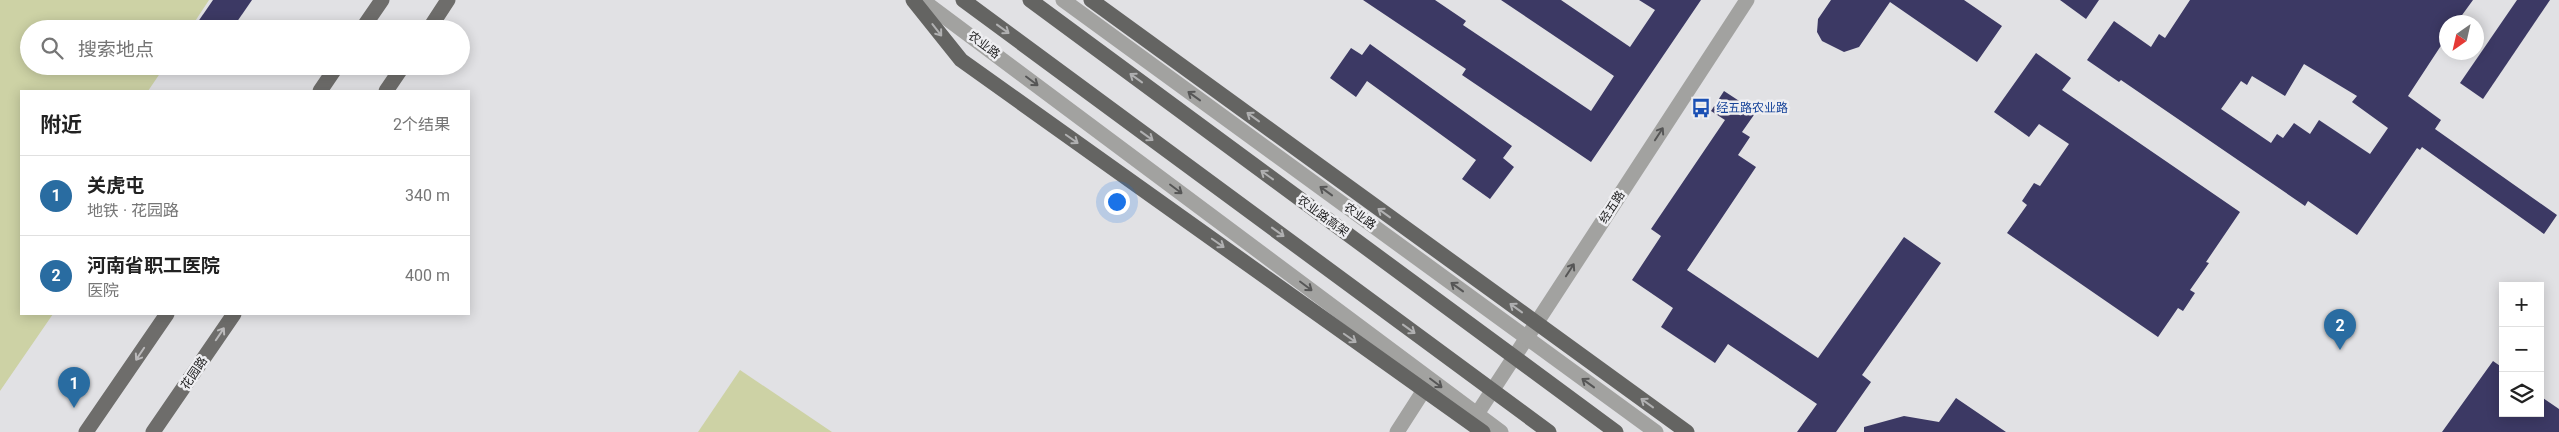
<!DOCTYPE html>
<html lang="zh">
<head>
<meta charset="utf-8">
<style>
  :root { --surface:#fff; --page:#f2f2f2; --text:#222; --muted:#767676; --line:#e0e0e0; --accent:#296ca1 }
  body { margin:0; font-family:Roboto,"Noto Sans SC",sans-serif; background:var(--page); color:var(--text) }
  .controls { position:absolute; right:15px; bottom:15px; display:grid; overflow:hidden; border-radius:0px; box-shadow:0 2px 12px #0003 }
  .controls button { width:45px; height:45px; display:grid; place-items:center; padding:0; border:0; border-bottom:1px solid var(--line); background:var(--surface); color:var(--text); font:25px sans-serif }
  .compass { position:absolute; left:2439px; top:15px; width:45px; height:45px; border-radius:50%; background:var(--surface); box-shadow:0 2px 12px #0003; rotate:214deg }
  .you { position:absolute; left:1116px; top:201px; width:18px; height:18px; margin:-12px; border:4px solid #fff; border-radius:50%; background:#1a73e8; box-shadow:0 0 0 8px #1a73e833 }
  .badge { display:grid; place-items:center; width:32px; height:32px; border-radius:50%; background:var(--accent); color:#fff; font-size:16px; font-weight:700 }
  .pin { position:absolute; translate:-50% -41px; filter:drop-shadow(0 1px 2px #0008) }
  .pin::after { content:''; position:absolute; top:26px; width:18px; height:15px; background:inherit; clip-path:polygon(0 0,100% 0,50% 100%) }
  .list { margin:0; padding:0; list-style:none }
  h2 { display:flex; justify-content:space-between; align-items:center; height:65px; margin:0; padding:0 20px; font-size:21px }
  h2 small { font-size:16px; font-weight:400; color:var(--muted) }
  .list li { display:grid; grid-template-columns:32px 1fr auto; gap:15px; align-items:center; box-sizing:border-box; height:80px; padding:0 20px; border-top:1px solid var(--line) }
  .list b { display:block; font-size:19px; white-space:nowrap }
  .list p { margin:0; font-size:16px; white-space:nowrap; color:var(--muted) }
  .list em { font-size:16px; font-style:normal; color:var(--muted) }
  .icon { flex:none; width:28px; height:28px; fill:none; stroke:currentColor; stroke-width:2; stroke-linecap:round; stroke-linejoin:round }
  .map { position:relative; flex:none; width:2559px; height:432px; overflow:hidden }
  .search { position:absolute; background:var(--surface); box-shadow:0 2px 12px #0003; left:20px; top:20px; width:450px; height:55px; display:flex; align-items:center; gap:12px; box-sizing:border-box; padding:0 18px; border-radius:28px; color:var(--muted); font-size:19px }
  .panel { position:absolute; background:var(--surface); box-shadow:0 2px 12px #0003; left:20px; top:90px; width:450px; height:225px; border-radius:0px }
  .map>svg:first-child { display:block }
</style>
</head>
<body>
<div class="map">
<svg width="2559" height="432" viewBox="0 0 2559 432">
  <rect width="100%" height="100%" fill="#e1e1e4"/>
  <g fill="#cdd2a5">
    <path d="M0 0H209L190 29H29V66H165L148 91H21V314H53L0 391Z"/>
    <path d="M740 370 832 432H698Z"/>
  </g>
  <g fill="#3c3964" fill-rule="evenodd">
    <path d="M213 0H252L232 29H193Z"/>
    <path d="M1363 0H1435L1466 21 1463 25 1591 111 1614 76 1501 0H1561L1630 47 1655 10 1639 0H1701L1591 162 1462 75 1466 69Z"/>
    <path d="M1831 0H1964L2002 26 1977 62 1890 2 1859 47 1844 52 1822 41 1817 32 1818 19Z"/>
    <path d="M2060 0H2099L2086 19Z"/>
    <path d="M2190 0H2473L2457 22H2446V38L2408 96 2441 120 2435 129 2557 215 2544 234 2422 147 2420 150 2417 148 2357 235 2308 201 2305 206 2121 80 2119 82 2087 60 2114 21 2151 47 2159 34 2165 38ZM2304 64 2357 96 2352 102 2388 128 2370 154 2319 120 2310 134 2294 123 2283 138 2277 134 2271 143 2221 109 2241 81 2247 85 2252 76 2285 96Z"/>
    <path d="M2517 0H2550L2483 99 2460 83Z"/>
    <path d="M1370 44 1512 146 1503 158 1514 167 1490 199 1462 179 1476 160 1367 81 1356 97 1330 78 1351 48 1362 55Z"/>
    <path d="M2036 53 2071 78 2062 90 2240 212 2206 262 2209 263 2190 290 2195 293 2183 311 2178 308 2158 337 2007 233 2027 205 2022 201 2034 183 2040 186 2069 144 2039 124 2029 137 1994 112Z"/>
    <path d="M1724 91 1756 112 1742 132 1750 137 1738 155 1756 167 1687 270 1818 358 1904 237 1941 263 1862 375 1871 382 1836 432H1797L1817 404 1728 344 1715 363 1661 327 1673 308 1632 280 1661 236 1651 229 1725 120 1711 111Z"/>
    <path d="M2493 361 2503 368V413H2540V396L2559 409V432H2442Z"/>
    <path d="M1956 398 2006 432H1864V427L1904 416 1939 422Z"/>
  </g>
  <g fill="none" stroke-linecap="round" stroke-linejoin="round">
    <g stroke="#a2a2a0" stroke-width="15">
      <path d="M1477 414 1747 0"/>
      <path d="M1397 432 1424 390"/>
    </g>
    <g stroke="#a2a2a0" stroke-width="15">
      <path d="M922 0 1501 432"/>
      <path d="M1063 0 1656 432"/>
    </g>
    <g stroke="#6e6d6b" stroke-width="15">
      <path d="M362 29 382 0"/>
      <path d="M429 29 448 0"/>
      <path d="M320 91 337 66"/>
      <path d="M386 91 403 66"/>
      <path d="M86 432 167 314"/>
      <path d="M153 432 234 314"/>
    </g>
    <path stroke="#646462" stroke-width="15" d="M913 0 961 60 1483 432"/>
    <g stroke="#646462" stroke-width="15">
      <path d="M963 0 1549 432"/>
      <path d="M1030 0 1616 432"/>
      <path d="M1091 0 1687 432"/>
    </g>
  </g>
  <defs><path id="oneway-shaft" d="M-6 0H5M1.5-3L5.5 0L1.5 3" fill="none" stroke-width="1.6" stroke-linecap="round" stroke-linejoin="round" transform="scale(1.25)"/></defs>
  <g stroke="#b0b0b1">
    <use href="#oneway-shaft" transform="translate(1003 29) rotate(36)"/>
    <use href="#oneway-shaft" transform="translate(937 30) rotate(52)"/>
    <use href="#oneway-shaft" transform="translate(1136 78) rotate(-144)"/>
    <use href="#oneway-shaft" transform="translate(1253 117) rotate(-144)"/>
    <use href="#oneway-shaft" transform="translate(1147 136) rotate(36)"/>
    <use href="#oneway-shaft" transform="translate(1072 139) rotate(35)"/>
    <use href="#oneway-shaft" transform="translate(1267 175) rotate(-144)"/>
    <use href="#oneway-shaft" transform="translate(1384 213) rotate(-144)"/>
    <use href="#oneway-shaft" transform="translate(1278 232) rotate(36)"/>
    <use href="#oneway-shaft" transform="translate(1218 243) rotate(35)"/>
    <use href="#oneway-shaft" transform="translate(1516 308) rotate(-144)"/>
    <use href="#oneway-shaft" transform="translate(1409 329) rotate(36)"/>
    <use href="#oneway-shaft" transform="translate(1350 338) rotate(35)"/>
    <use href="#oneway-shaft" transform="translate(1647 403) rotate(-144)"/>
  </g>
  <g stroke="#565656">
    <use href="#oneway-shaft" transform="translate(1032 81) rotate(37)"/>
    <use href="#oneway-shaft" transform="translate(1194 96) rotate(-144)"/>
    <use href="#oneway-shaft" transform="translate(1659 134) rotate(-57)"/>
    <use href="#oneway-shaft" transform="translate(1176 189) rotate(37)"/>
    <use href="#oneway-shaft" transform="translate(1326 191) rotate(-144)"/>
    <use href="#oneway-shaft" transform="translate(1570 270) rotate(-57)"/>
    <use href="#oneway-shaft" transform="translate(1306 286) rotate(37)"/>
    <use href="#oneway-shaft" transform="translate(1457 287) rotate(-144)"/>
    <use href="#oneway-shaft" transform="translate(1436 383) rotate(37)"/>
    <use href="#oneway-shaft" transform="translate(1588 383) rotate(-144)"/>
  </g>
  <g stroke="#bbbabb">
    <use href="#oneway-shaft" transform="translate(220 334) rotate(-56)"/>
    <use href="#oneway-shaft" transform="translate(140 354) rotate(124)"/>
  </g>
  <defs>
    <symbol id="bus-bare" viewBox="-9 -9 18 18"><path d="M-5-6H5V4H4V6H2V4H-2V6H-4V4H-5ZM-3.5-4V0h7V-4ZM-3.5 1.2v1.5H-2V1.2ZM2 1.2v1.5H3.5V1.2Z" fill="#1a4fb4" stroke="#eeeef1" stroke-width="2.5" paint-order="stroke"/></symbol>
  </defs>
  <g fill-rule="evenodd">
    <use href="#bus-bare" x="1687" y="94" width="28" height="28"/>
  </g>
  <g text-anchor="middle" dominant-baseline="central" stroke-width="5" stroke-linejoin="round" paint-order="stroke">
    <g font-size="12" fill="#242425" stroke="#eeeef1">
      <text transform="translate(984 45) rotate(37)">农业路</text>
      <text transform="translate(1612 207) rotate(-57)">经五路</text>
      <text transform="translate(1323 216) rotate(36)">农业路高架</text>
      <text transform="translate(1360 216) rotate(36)">农业路</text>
      <text transform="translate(194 373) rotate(-56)">花园路</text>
    </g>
    <g font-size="12" fill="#164399" stroke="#eeeef1" text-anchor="start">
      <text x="1716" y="108">经五路农业路</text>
    </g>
  </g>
</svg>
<div class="controls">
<button>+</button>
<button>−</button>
<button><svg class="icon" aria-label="layers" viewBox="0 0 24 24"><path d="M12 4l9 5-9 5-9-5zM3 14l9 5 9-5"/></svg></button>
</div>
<svg class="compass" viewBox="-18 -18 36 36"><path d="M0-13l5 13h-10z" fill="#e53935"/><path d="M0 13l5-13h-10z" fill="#767676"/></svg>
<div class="you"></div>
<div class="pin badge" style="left:74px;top:408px">1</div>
<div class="pin badge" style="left:2340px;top:350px">2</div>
<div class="search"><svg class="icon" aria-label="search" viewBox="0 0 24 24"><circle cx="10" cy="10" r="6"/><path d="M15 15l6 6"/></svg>搜索地点</div>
<section class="panel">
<h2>附近<small>2个结果</small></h2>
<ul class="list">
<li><span class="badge">1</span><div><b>关虎屯</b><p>地铁 · 花园路</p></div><em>340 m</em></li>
<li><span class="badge">2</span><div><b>河南省职工医院</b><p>医院</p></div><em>400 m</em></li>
</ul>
</section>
</div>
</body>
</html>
